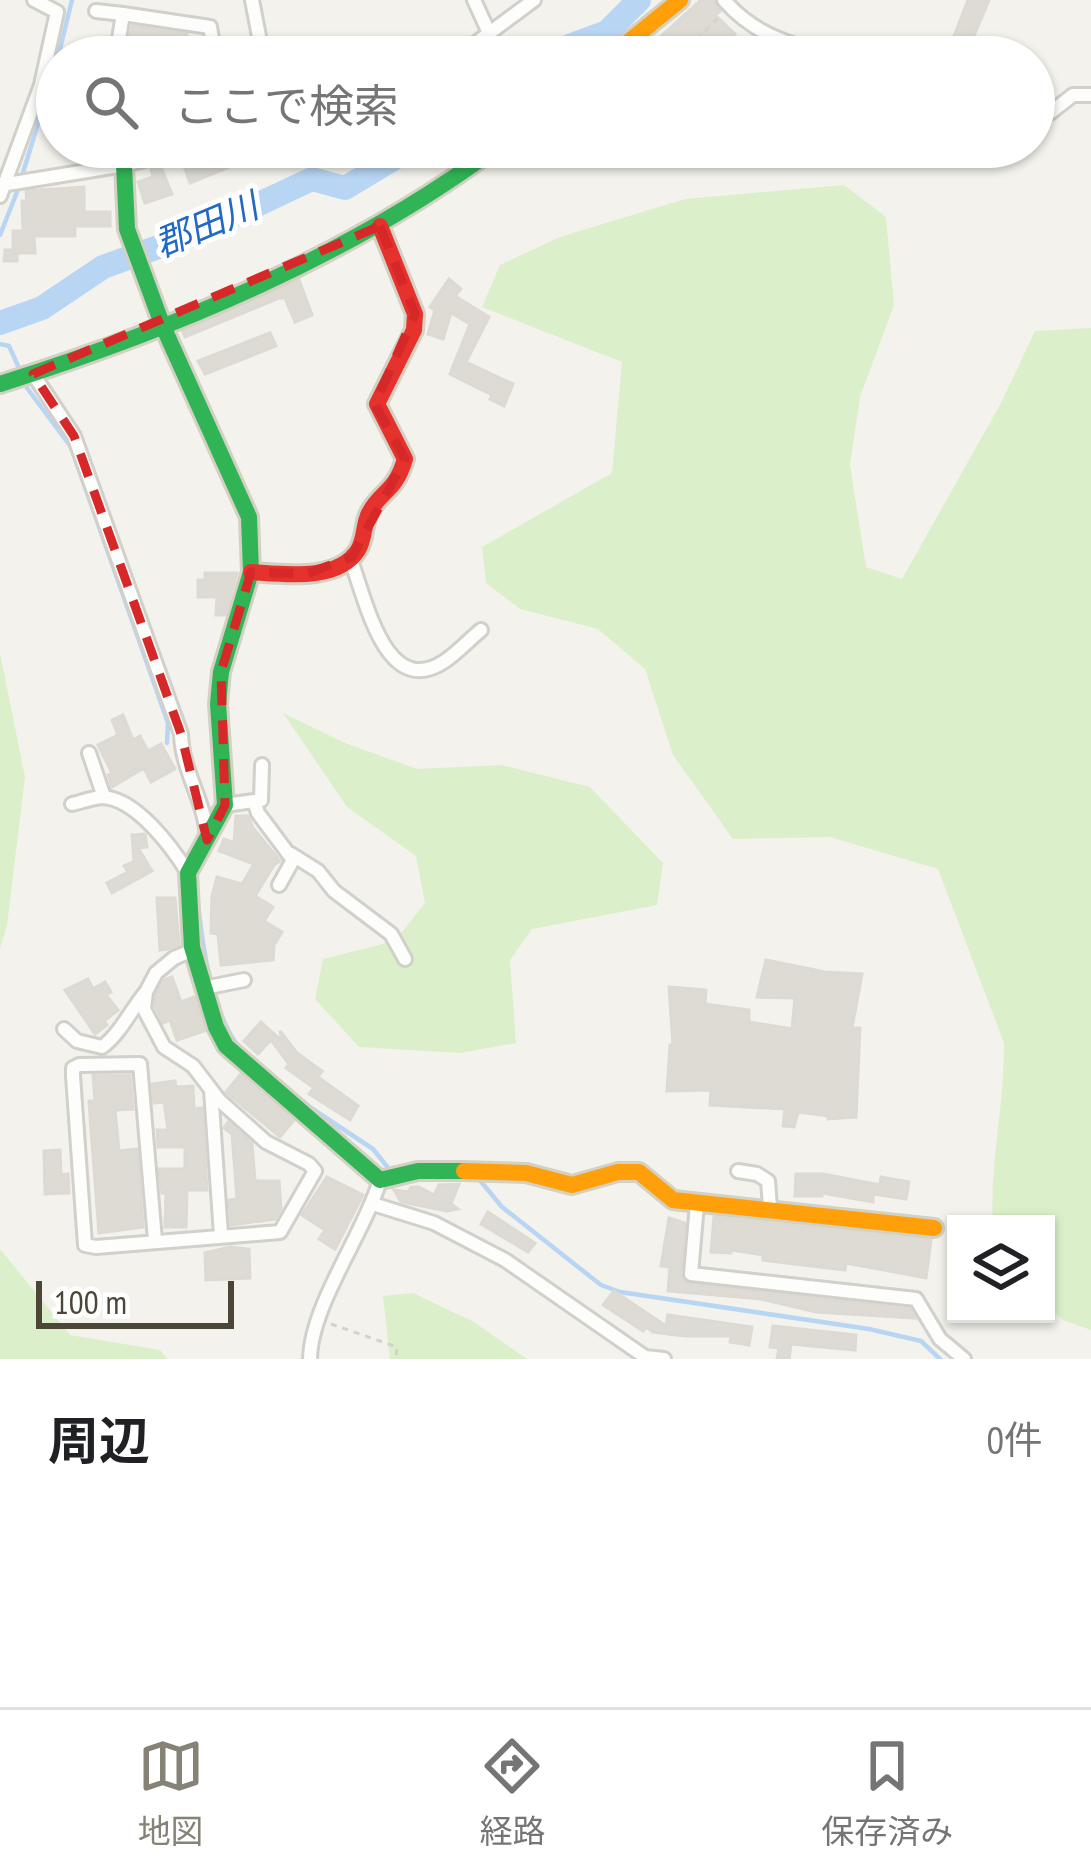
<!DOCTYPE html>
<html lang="ja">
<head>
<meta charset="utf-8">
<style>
  :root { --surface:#fff; --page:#f2f2f2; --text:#202124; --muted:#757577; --line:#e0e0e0; --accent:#868276 }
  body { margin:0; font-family:"PT Sans Narrow","Noto Sans JP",sans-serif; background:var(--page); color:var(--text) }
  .controls { position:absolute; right:36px; bottom:36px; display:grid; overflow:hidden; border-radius:0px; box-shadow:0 3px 9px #0004 }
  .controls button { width:108px; height:108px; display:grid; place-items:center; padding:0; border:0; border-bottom:3px solid var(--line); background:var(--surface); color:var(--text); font:60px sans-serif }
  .scale { position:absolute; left:36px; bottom:30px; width:198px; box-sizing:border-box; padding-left:12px; border:6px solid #4b4636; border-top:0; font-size:33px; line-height:42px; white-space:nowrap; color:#4b4636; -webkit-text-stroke:9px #fff; paint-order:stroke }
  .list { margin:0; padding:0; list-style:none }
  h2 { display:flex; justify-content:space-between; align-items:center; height:156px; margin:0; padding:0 48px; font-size:51px }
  h2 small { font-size:39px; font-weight:400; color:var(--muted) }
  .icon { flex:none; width:66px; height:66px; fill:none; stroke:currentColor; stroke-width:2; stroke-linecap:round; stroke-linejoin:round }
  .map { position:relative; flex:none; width:1091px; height:1359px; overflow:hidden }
  .search { position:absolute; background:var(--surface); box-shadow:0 3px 9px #0004; left:36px; right:36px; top:36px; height:132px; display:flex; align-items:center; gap:30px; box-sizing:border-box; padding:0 42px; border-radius:66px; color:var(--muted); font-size:45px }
  .sheet { height:348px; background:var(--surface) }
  nav { display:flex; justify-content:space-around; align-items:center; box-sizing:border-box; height:168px; border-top:3px solid var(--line); background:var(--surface); font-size:33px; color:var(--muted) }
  nav a { display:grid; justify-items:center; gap:6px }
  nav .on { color:var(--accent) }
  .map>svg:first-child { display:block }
</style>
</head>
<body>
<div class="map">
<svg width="1091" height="1359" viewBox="0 0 1091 1359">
  <rect width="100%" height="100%" fill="#f3f2ec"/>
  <g fill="#dbf0ca">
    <path d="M844 185 886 217 894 305 860 397 850 465 866 567 902 579 1001 403 1035 331 1091 328V1330L1063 1320 1046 1305V1224H993C989 1163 1005 1104 1004 1043L938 869 830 837 733 839 673 755 645 669 598 629 520 609 486 583 482 547 612 473 622 362 482 307 500 265 560 237 685 199Z"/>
    <path d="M0 653 25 777 7 925 0 949Z"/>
    <path d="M283 713 345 743 417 769 502 765 590 787 663 863 657 905 532 929 510 960 516 1043 460 1053 359 1047 315 999 323 959 395 941 425 903 416 856 347 807Z"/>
    <path d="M0 1249 70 1335 160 1350 167 1359H0Z"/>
    <path d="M413 1293 474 1322 527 1359H390L383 1296Z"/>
  </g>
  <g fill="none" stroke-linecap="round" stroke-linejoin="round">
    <g stroke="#b9d5f4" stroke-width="4.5">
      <path d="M58 57 72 0"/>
      <path d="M22 176 57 61"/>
      <path d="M0 235 19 187"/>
      <path d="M0 344 9 346 18 366"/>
      <path d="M27 388 71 447 168 723 167 743"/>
      <path d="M196 890C203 942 207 1000 237 1045"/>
      <path d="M259 1064 311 1108 373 1149 393 1174"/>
      <path d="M478 1178 502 1207 601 1285 620 1292 869 1329 921 1341 940 1359"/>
    </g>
    <g stroke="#b9d5f4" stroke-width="24">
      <path d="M540 57 607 32 639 0"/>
      <path d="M0 323 42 308 103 267 197 233 312 179 345 188 413 147"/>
    </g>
  </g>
  <g fill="#dddbd4" stroke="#dcdad2" stroke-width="3">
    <path d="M701 0H714L720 11 715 15 735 34 713 57H652L646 50Z"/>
    <path d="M968 0H989L965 57H946Z"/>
    <path d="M132 26 187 34 185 50 203 46 206 57H144V41H129Z"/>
    <path d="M231 149 237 164 190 183 185 169 216 159 215 156Z"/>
    <path d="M161 167 172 194 145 203 138 182 153 177 151 169Z"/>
    <path d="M84 187V212H110V226H75V236H34L35 253H17V261H4L5 250H13V231H23L22 201H27L26 191Z"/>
    <path d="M449 279 461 289 455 296 489 317 466 362 513 384 504 406 490 399 492 395 450 374 470 324 451 313 443 339 428 334 435 310 430 307Z"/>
    <path d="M299 280 312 315 295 322 285 298H279L185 337 182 330Z"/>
    <path d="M270 333 276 346 205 374 198 361Z"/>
    <path d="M205 573H237L225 615H216L217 597H198V580H205Z"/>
    <path d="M123 715 133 740 140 736 148 751 161 744 175 769 151 782 144 768 112 787 108 775 112 773 98 745 118 735 112 720Z"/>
    <path d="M236 816H248L253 828 280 861 274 865 255 896 273 907 264 921 282 932 274 945 273 960 221 965 218 934 211 933 212 896 217 877 242 884 254 864 219 851 224 839 234 843Z"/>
    <path d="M145 834 147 847 138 848 152 871 112 893 107 883 128 872 124 866 134 861 132 835Z"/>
    <path d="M157 898H175L179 945 168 949 160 950Z"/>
    <path d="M766 960 825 972 862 974 852 1028H860L856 1117 828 1119V1116L798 1112 794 1127 783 1126 785 1109 710 1105 711 1090 667 1091 670 1045H673L669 987 706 990 705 1004 749 1010V1022L792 1029 795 998 757 997Z"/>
    <path d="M172 977 181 1002 194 997 204 1031 177 1040 170 1020 163 1023 155 1006 156 995 164 980Z"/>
    <path d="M88 979 93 989 105 982 111 992 106 995 118 1010 104 1021 107 1025 95 1034 65 990Z"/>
    <path d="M261 1022 282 1041 280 1031 297 1053 322 1071 318 1077 358 1106 350 1120 309 1094 314 1088 286 1068 289 1064 271 1040 258 1054 244 1041Z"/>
    <path d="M93 1075H130L133 1109 115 1110 119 1151 137 1149 143 1227 99 1233 90 1117 89 1101H95Z"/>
    <path d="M240 1075 293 1121 280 1137 226 1092Z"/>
    <path d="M175 1081 176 1087 193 1086 194 1109 202 1108 207 1190H187L186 1227H165L166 1193H162L159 1169H185V1147H158L157 1130H168L164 1102 154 1103 152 1084Z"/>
    <path d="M228 1122 252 1144 255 1181H279L281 1209 275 1219 231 1225 229 1200 237 1199 232 1134 224 1128Z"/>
    <path d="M60 1150 61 1175 68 1174 69 1193 45 1194 44 1151Z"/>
    <path d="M796 1174H823L880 1185 881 1177 909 1182 906 1199 873 1194V1202L822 1193V1196H795Z"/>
    <path d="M327 1177 363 1195 335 1249 319 1239 325 1230 302 1215Z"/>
    <path d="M459 1184 451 1204 458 1209 447 1211 401 1202 394 1190 408 1192 411 1187H419L434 1195 439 1185Z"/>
    <path d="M488 1212 535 1243 528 1252 481 1224Z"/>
    <path d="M714 1217 931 1240 926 1278 846 1263 845 1270 763 1260V1255L732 1250 731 1253 711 1252Z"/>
    <path d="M669 1218 685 1223 681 1273 686 1283 910 1309 915 1318 816 1312 761 1299 668 1291 670 1267 661 1266Z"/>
    <path d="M230 1247 249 1249 250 1278 206 1280 205 1253Z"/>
    <path d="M614 1291 666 1326 668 1315 752 1327 749 1345 730 1342 731 1336H684L653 1332 646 1327 643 1331 603 1305Z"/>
    <path d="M773 1326 856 1335 855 1350 791 1344 789 1359H777L779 1348 770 1347Z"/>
  </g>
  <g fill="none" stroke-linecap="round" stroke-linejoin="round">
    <defs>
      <g id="street">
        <path d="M252 0 263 57"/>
        <path d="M474 0 490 35"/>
        <path d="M724 0C754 35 790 44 832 57"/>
        <path d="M96 11 123 14"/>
        <path d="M116 57 123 14 210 27 214 50"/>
        <path d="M457 57 534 0"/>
        <path d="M1034 111 1050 113 1073 95H1091"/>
        <path d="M109 147 111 166"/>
        <path d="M1 185 124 165 198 147"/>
        <path d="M0 196 41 85 57 12 34 0"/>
        <path d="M33 374 74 436 181 734C182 772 206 802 207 839"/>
        <path d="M350 558C366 599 385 701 445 661 458 652 469 640 481 630"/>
        <path d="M89 753 104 797"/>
        <path d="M254 801 258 813 293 860 279 885"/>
        <path d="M72 804C81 802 92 798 101 797 135 797 172 847 188 873"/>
        <path d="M225 805 261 800 262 765"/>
        <path d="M291 854 318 871 334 891 391 934 405 959"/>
        <path d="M209 987 244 980"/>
        <path d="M64 1029 77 1041 102 1047C119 1035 131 1010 145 993"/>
        <path d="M211 1090 221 1235"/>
        <path d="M738 1171 757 1174 768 1181 770 1207"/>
        <path d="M373 1204 434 1223 505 1260 645 1357 664 1359"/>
        <path d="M697 1204 691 1274 916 1299 940 1339 964 1359"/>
        <path d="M155 1240 140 1064 79 1065 73 1068V1076L85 1245 96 1247 280 1232 315 1171 309 1164 266 1142 219 1100 193 1066 164 1047 144 1009 146 992 156 973 174 958 193 950"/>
        <path d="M310 1359C311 1305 364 1234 380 1180"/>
      </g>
      <g id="fast">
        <path d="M124 165 127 229 162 324 249 517 251 572 221 672 218 704 225 805 188 873 192 947 216 1027 226 1046 380 1180 418 1171H464"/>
        <path d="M0 384C174 329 350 256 497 147"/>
      </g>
      <g id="slow">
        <path d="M610 57 680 0"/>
        <path d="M464 1171 526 1173 572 1185 618 1172H639L673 1200 934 1228"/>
      </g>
      <path id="jam" d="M251 572C283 574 338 582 358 550 365 539 363 525 369 513 381 490 395 493 405 459L377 404 414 330 415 314 380 226"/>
    </defs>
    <use href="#street" stroke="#d1d0ca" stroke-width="18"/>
    <use href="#fast" stroke="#d3d1c3" stroke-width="22"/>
    <use href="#slow" stroke="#d3d1c3" stroke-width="22"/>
    <use href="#jam" stroke="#d3d1c3" stroke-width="22"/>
    <g stroke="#d3d2cb" stroke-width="3" stroke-dasharray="6 6" stroke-linecap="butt">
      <path d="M680 57 720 16"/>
      <path d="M331 1324 397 1347 396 1359"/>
    </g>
    <use href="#street" stroke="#fdfdfc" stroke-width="12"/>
    <use href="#fast" stroke="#30b455" stroke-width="16"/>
    <use href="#slow" stroke="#ff9f0a" stroke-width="16"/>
    <use href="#jam" stroke="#e5322d" stroke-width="16"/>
  </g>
  <path fill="none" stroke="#d62828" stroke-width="9" stroke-dasharray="24 15" stroke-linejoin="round" d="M380 226 415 314 375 404 405 459 352 557 306 574 251 572 221 672 225 805 207 840 181 734 74 436 33 374Z"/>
  <g text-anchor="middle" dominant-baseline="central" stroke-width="10" stroke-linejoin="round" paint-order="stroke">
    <g font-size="36" font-style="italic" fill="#2269c4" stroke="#fff">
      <text transform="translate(206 224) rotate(-23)">郡田川</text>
    </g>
  </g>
</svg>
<div class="controls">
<button><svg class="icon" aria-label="layers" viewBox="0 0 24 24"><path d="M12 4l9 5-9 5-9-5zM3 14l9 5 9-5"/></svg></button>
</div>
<div class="scale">100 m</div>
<div class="search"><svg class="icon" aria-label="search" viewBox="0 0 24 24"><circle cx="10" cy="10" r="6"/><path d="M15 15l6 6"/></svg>ここで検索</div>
</div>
<section class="sheet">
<h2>周辺<small>0件</small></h2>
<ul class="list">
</ul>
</section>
<nav>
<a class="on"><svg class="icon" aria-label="map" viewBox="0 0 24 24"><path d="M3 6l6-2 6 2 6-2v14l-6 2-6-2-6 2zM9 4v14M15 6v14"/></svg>地図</a>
<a><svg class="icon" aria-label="directions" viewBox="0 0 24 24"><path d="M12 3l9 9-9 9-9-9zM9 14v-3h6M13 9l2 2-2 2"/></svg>経路</a>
<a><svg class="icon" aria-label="saved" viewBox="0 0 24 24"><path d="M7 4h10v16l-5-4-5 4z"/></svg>保存済み</a>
</nav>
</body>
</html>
